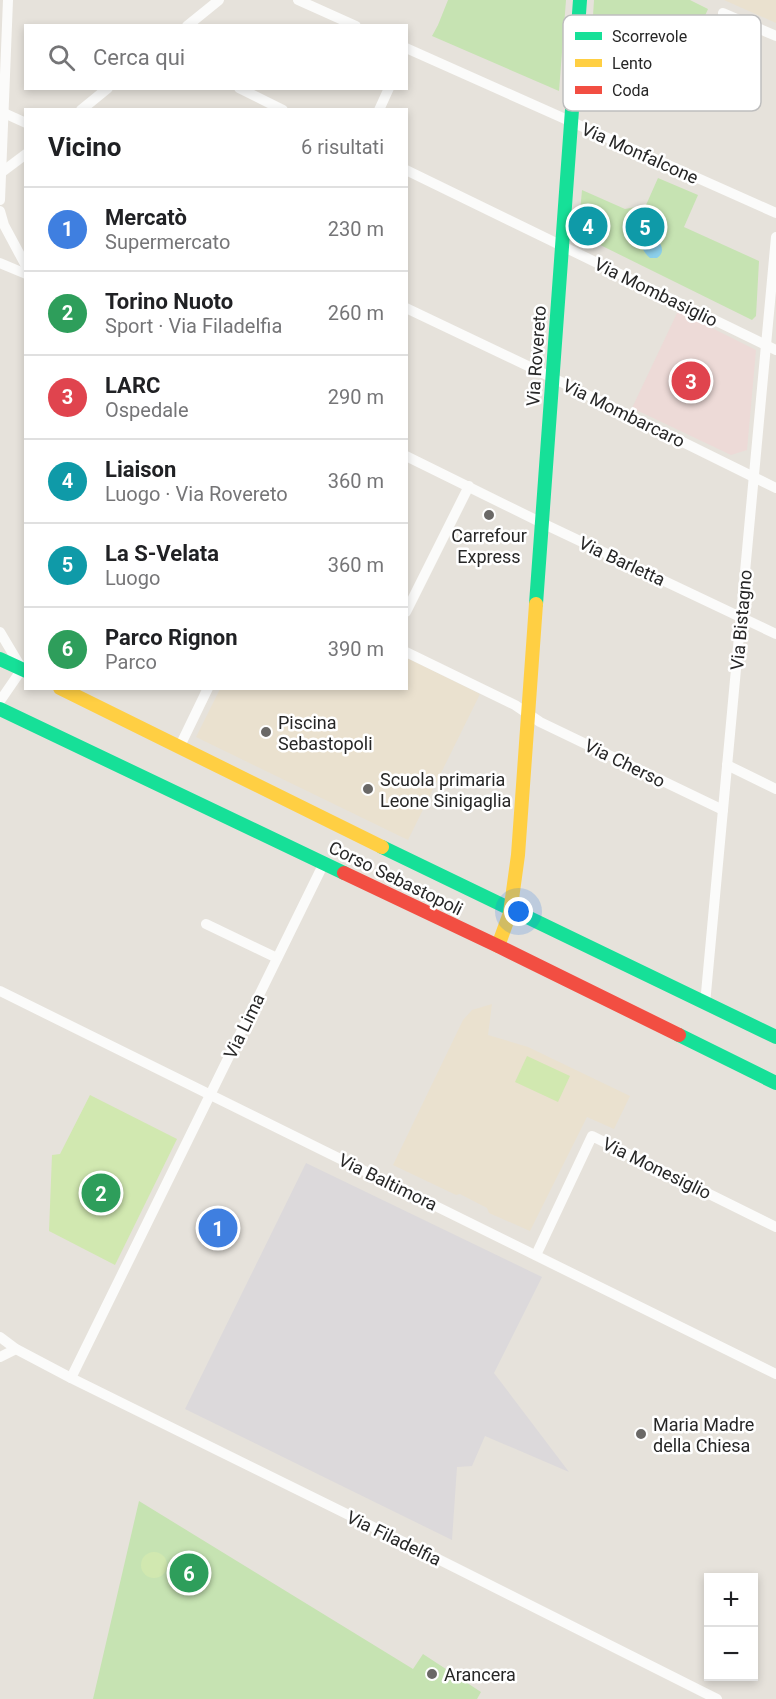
<!DOCTYPE html>
<html lang="it">
<head>
<meta charset="utf-8">
<style>
  :root { --surface:#fff; --page:#f6f6f6; --text:#202124; --muted:#757577; --line:#e0e0e0; --accent:#6a6866 }
  body { margin:0; font-family:Roboto,sans-serif; background:var(--page); color:var(--text) }
  .controls { position:absolute; right:18px; bottom:18px; display:grid; overflow:hidden; border-radius:0px; box-shadow:0 3px 9px #0003 }
  .controls button { width:54px; height:54px; display:grid; place-items:center; padding:0; border:0; border-bottom:2px solid var(--line); background:var(--surface); color:var(--text); font:30px sans-serif }
  .you { position:absolute; left:519px; top:912px; width:21px; height:21px; margin:-15px; border:4px solid #fff; border-radius:50%; background:#1a73e8; box-shadow:0 0 0 9px #1a73e833 }
  .badge { display:grid; place-items:center; width:39px; height:39px; border-radius:50%; background:var(--accent); color:#fff; font-size:20px; font-weight:700 }
  .pin { position:absolute; translate:-50% -50%; border:3px solid #fff; box-shadow:0 2px 6px #0006 }
  .list { margin:0; padding:0; list-style:none }
  h2 { display:flex; justify-content:space-between; align-items:center; height:78px; margin:0; padding:0 24px; font-size:26px }
  h2 small { font-size:20px; font-weight:400; color:var(--muted) }
  .list li { display:grid; grid-template-columns:39px 1fr auto; gap:18px; align-items:center; box-sizing:border-box; height:84px; padding:0 24px; border-top:2px solid var(--line) }
  .list b { display:block; font-size:22px; white-space:nowrap }
  .list p { margin:0; font-size:20px; white-space:nowrap; color:var(--muted) }
  .list em { font-size:20px; font-style:normal; color:var(--muted) }
  .icon { flex:none; width:33px; height:33px; fill:none; stroke:currentColor; stroke-width:2; stroke-linecap:round; stroke-linejoin:round }
  .map { position:relative; flex:none; width:776px; height:1699px; overflow:hidden }
  .search { position:absolute; background:var(--surface); box-shadow:0 3px 9px #0003; left:24px; top:24px; width:384px; height:66px; display:flex; align-items:center; gap:15px; box-sizing:border-box; padding:0 21px; border-radius:0px; color:var(--muted); font-size:22px }
  .panel { position:absolute; background:var(--surface); box-shadow:0 3px 9px #0003; left:24px; top:108px; width:384px; height:582px; border-radius:0px }
  .map>svg:first-child { display:block }
</style>
</head>
<body>
<div class="map">
<svg width="776" height="1699" viewBox="0 0 776 1699">
  <rect width="100%" height="100%" fill="#e6e2db"/>
  <path fill="#dcd9db" d="M306 1163 542 1277 494 1373 569 1472 485 1436 472 1466 457 1467 452 1540 185 1409Z"/>
  <g fill="#eae1cf">
    <path d="M724 0H776V23Z"/>
    <path d="M407 658 480 694 408 840 196 737 220 689 406 688Z"/>
    <path d="M492 1004 488 1035 528 1047 630 1096 614 1129 587 1117 530 1231 489 1213 487 1208 460 1194 456 1195 393 1165 463 1020 472 1010Z"/>
  </g>
  <path fill="#eddad7" d="M678 311 756 350 747 450 731 455 632 408Z"/>
  <g fill="#c6e3b2">
    <path d="M448 0H566L559 91 432 36 438 25Z"/>
    <path d="M594 0H690L708 9 672 89 616 64 590 63Z"/>
    <path d="M658 178 698 195 684 227 759 261 756 316 752 320 578 234 582 190 625 209 646 205Z"/>
    <path d="M139 1501 413 1669 423 1654 481 1692 477 1699H93Z"/>
  </g>
  <g fill="#d1e8b0">
    <path d="M527 1056 570 1076 558 1102 515 1082Z"/>
    <path d="M90 1095 177 1139 115 1265 49 1231 52 1155 60 1154Z"/>
    <circle cx="154" cy="1565" r="13"/>
  </g>
  <path fill="#8cd0eb" d="M649 235C659 238 668 251 657 258H650C644 253 640 247 643 239Z"/>
  <g fill="none" stroke-linecap="round" stroke-linejoin="round">
    <g stroke="#fbfbfa" stroke-width="10">
      <path d="M298 0 356 26"/>
      <path d="M723 13 776 36"/>
      <path d="M187 26 219 0"/>
      <path d="M406 48 776 213"/>
      <path d="M239 88 283 110"/>
      <path d="M81 110 108 88"/>
      <path d="M379 110 389 88"/>
      <path d="M4 113 26 123"/>
      <path d="M406 170 776 350"/>
      <path d="M2 172 26 154"/>
      <path d="M0 200 8 0"/>
      <path d="M0 211 4 225 26 266"/>
      <path d="M0 263 26 274"/>
      <path d="M406 308 553 378 776 488"/>
      <path d="M406 456 542 523 776 634"/>
      <path d="M406 612 469 486"/>
      <path d="M0 632 22 669 0 701"/>
      <path d="M406 652 515 705 540 722 723 810"/>
      <path d="M179 748 208 688"/>
      <path d="M727 765 776 789"/>
      <path d="M206 924 277 958"/>
      <path d="M0 991 776 1374"/>
      <path d="M705 1004 776 237"/>
      <path d="M536 1255 592 1136 776 1227"/>
      <path d="M0 1337 16 1349 71 1378 436 1558 717 1699"/>
      <path d="M0 1357 16 1349"/>
      <path d="M71 1378 324 863"/>
    </g>
    <g stroke="#16e098" stroke-width="14">
      <path d="M536 604 580 0"/>
      <path d="M0 659 26 671"/>
      <path d="M0 709 344 873"/>
      <path d="M382 847 776 1037"/>
      <path d="M679 1035 776 1083"/>
    </g>
    <g stroke="#ffcf43" stroke-width="14">
      <path d="M60 688 382 847"/>
      <path d="M498 946 510 913 518 855 536 604"/>
    </g>
    <path stroke="#f24e42" stroke-width="14" d="M344 873 498 946 679 1035"/>
  </g>
  <g fill="#6a6866" stroke="#fff" stroke-width="2">
    <circle cx="489" cy="515" r="6"/>
    <circle cx="266" cy="732" r="6"/>
    <circle cx="368" cy="789" r="6"/>
    <circle cx="641" cy="1434" r="6"/>
    <circle cx="432" cy="1674" r="6"/>
  </g>
  <g text-anchor="middle" dominant-baseline="central" stroke-width="5" stroke-linejoin="round" paint-order="stroke">
    <g font-size="18" fill="#272727" stroke="#fff">
      <text transform="translate(640 153) rotate(24)">Via Monfalcone</text>
      <text transform="translate(656 292) rotate(26)">Via Mombasiglio</text>
      <text transform="translate(536 356) rotate(-86)">Via Rovereto</text>
      <text transform="translate(624 413) rotate(26)">Via Mombarcaro</text>
      <text transform="translate(622 561) rotate(25)">Via Barletta</text>
      <text transform="translate(741 620) rotate(-85)">Via Bistagno</text>
      <text transform="translate(625 763) rotate(26)">Via Cherso</text>
      <text transform="translate(396 878) rotate(26)">Corso Sebastopoli</text>
      <text transform="translate(244 1026) rotate(-64)">Via Lima</text>
      <text transform="translate(657 1168) rotate(26)">Via Monesiglio</text>
      <text transform="translate(388 1182) rotate(26)">Via Baltimora</text>
      <text transform="translate(394 1538) rotate(26)">Via Filadelfia</text>
    </g>
    <g font-size="18" fill="#272727" stroke="#fff" text-anchor="start">
      <text x="489" y="535" text-anchor="middle">Carrefour<tspan x="489" dy="21">Express</tspan></text>
      <text x="278" y="722">Piscina<tspan x="278" dy="21">Sebastopoli</tspan></text>
      <text x="380" y="779">Scuola primaria<tspan x="380" dy="21">Leone Sinigaglia</tspan></text>
      <text x="653" y="1424">Maria Madre<tspan x="653" dy="21">della Chiesa</tspan></text>
      <text x="444" y="1674">Arancera</text>
    </g>
  </g>
  <rect x="563" y="15" width="198" height="96" rx="9" fill="#fff" stroke="#bebebe" stroke-width="1.5"/>
  <rect x="575" y="32" width="27" height="8" fill="#16e098"/>
  <rect x="575" y="59" width="27" height="8" fill="#ffcf43"/>
  <rect x="575" y="86" width="27" height="8" fill="#f24e42"/>
  <g font-size="16" fill="#272727">
    <text x="612" y="42">Scorrevole</text>
    <text x="612" y="69">Lento</text>
    <text x="612" y="96">Coda</text>
  </g>
</svg>
<div class="controls">
<button>+</button>
<button>−</button>
</div>
<div class="you"></div>
<div class="pin badge" style="left:218px;top:1228px;background:#3f7fe0">1</div>
<div class="pin badge" style="left:101px;top:1193px;background:#2e9e5b">2</div>
<div class="pin badge" style="left:691px;top:381px;background:#e0444e">3</div>
<div class="pin badge" style="left:588px;top:226px;background:#0f9aa8">4</div>
<div class="pin badge" style="left:645px;top:227px;background:#0f9aa8">5</div>
<div class="pin badge" style="left:189px;top:1573px;background:#2e9e5b">6</div>
<div class="search"><svg class="icon" aria-label="search" viewBox="0 0 24 24"><circle cx="10" cy="10" r="6"/><path d="M15 15l6 6"/></svg>Cerca qui</div>
<section class="panel">
<h2>Vicino<small>6 risultati</small></h2>
<ul class="list">
<li><span class="badge" style="background:#3f7fe0">1</span><div><b>Mercatò</b><p>Supermercato</p></div><em>230 m</em></li>
<li><span class="badge" style="background:#2e9e5b">2</span><div><b>Torino Nuoto</b><p>Sport · Via Filadelfia</p></div><em>260 m</em></li>
<li><span class="badge" style="background:#e0444e">3</span><div><b>LARC</b><p>Ospedale</p></div><em>290 m</em></li>
<li><span class="badge" style="background:#0f9aa8">4</span><div><b>Liaison</b><p>Luogo · Via Rovereto</p></div><em>360 m</em></li>
<li><span class="badge" style="background:#0f9aa8">5</span><div><b>La S-Velata</b><p>Luogo</p></div><em>360 m</em></li>
<li><span class="badge" style="background:#2e9e5b">6</span><div><b>Parco Rignon</b><p>Parco</p></div><em>390 m</em></li>
</ul>
</section>
</div>
</body>
</html>
